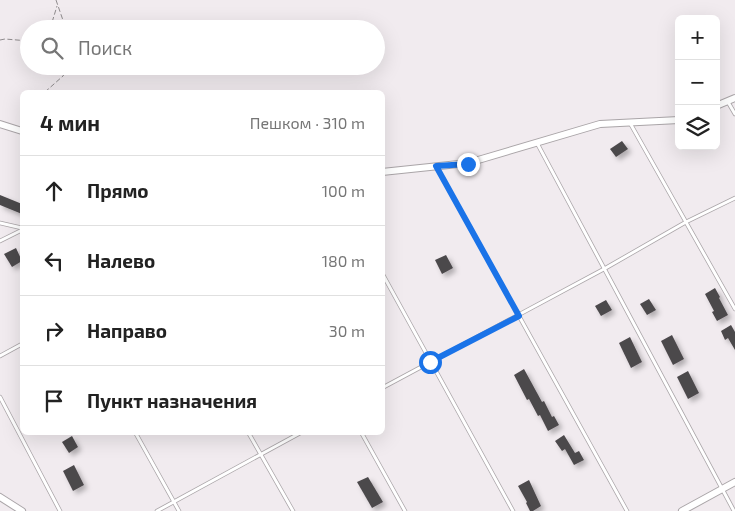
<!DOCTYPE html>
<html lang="ru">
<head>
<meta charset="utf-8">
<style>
  :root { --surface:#fff; --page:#f2f2f2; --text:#222; --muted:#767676; --line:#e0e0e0 }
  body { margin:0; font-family:"Exo 2",sans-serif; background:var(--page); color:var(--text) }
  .controls { position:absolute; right:15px; top:15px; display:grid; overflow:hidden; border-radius:8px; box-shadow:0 5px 20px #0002 }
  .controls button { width:45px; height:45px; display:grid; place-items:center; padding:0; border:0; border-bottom:1px solid var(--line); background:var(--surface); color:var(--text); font:25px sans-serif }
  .stop { position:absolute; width:15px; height:15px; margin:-11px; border:4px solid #1a73e8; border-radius:50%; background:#fff }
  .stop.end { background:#1a73e8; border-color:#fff; box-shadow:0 1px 5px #0008 }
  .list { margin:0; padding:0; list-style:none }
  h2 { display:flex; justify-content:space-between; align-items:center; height:65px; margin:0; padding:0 20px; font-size:21px }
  h2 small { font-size:16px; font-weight:400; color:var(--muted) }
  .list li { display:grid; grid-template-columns:32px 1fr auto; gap:15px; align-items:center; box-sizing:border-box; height:70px; padding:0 20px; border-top:1px solid var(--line) }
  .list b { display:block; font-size:19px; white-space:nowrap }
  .list em { font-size:16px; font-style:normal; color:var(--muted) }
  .icon { flex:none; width:28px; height:28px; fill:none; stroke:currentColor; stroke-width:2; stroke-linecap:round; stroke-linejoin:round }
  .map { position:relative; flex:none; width:735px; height:511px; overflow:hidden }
  .search { position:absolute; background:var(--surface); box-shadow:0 5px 20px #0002; left:20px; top:20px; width:365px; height:55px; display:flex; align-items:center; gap:12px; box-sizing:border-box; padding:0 18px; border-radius:28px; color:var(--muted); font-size:19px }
  .panel { position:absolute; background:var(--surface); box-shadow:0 5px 20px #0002; left:20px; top:90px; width:365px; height:345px; border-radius:8px }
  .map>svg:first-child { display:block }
</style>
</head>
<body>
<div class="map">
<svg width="735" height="511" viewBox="0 0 735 511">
  <defs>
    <filter id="shadow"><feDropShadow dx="3.5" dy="3.5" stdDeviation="2.5" flood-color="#0004"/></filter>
  </defs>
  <rect width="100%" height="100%" fill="#f1ebef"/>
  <g fill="#4c484b" filter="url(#shadow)">
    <path d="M622 141 628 149 616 157 610 149Z"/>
    <path d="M0 195 22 204V214L0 205Z"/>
    <path d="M16 248 22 261 12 267 4 254Z"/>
    <path d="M446 255 453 268 442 274 435 260Z"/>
    <path d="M715 288 720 297 719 298 728 315 717 321 712 312 714 311 705 294Z"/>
    <path d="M649 299 656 310 647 315 640 304Z"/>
    <path d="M606 300 612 310 601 316 595 306Z"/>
    <path d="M731 325 735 332V350L728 338 725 340 721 331Z"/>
    <path d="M672 335 684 359 673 365 661 341Z"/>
    <path d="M630 337 642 362 631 368 619 343Z"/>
    <path d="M524 369 542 402 544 401 552 417 554 416 559 425 548 431 540 415 538 416 529 399 527 400 514 375Z"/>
    <path d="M688 371 699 393 688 399 677 377Z"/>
    <path d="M564 435 575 453 579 451 584 460 574 465 565 449 562 451 555 441Z"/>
    <path d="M72 436 78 447 69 453 62 442Z"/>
    <path d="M74 465 84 485 73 491 63 471Z"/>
    <path d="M368 477 383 502 372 508 357 482Z"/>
    <path d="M529 480 541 506 533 511H530L526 503 527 502 518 486Z"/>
  </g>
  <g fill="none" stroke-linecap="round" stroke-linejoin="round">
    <defs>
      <g id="service">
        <path d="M728 102 735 114"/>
        <path d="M630 123 735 309"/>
        <path d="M537 143 734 511"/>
        <path d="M436 166 627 511"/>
        <path d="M0 223 22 228"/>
        <path d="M0 241 22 230"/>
        <path d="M382 273 513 511"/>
        <path d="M0 356 22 344"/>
        <path d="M382 388 604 269 686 222 735 198"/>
        <path d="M0 397 60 511"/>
        <path d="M135 432 179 511"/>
        <path d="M248 432 293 511"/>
        <path d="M361 432 405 511"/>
        <path d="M157 511 302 432"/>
      </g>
      <g id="minor">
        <path d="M716 106 735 98"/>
        <path d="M0 124 22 131"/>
        <path d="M382 172 468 163 600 124 679 120"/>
        <path d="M0 497 22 511"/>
        <path d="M682 511 735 482"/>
      </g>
    </defs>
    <use href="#service" stroke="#aaa5a8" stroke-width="4.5"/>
    <use href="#minor" stroke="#aaa5a8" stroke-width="8"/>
    <g stroke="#8f8b8d" stroke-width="1" stroke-dasharray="5 2.5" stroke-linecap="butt">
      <path d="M56 0 66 29"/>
      <path d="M50 29 57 6"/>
      <path d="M0 40 5 39 29 41"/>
      <path d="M45 92 63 76 69 66"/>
    </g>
    <use href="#service" stroke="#fff" stroke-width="3"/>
    <use href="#minor" stroke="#fff" stroke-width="6"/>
  </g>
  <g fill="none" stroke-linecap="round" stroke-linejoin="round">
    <path stroke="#1a73e8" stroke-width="6" d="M430 362 519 316 436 166 468 164"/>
  </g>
</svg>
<div class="controls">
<button>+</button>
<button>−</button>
<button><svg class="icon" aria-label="layers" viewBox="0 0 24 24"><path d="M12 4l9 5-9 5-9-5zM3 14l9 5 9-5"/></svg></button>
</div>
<div class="stop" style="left:430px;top:362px"></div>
<div class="stop end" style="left:468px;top:164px"></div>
<div class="search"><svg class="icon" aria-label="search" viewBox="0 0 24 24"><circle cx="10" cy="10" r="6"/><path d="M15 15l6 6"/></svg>Поиск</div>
<section class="panel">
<h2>4 мин<small>Пешком · 310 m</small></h2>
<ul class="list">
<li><svg class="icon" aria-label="ahead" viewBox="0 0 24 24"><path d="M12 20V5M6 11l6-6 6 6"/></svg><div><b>Прямо</b></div><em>100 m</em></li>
<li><svg class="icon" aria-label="left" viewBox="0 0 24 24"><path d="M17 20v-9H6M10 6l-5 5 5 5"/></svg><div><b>Налево</b></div><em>180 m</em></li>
<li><svg class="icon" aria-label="right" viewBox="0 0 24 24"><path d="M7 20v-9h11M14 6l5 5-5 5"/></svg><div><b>Направо</b></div><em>30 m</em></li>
<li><svg class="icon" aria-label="arrive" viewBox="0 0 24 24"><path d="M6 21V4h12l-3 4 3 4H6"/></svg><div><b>Пункт назначения</b></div></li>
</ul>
</section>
</div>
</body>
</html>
